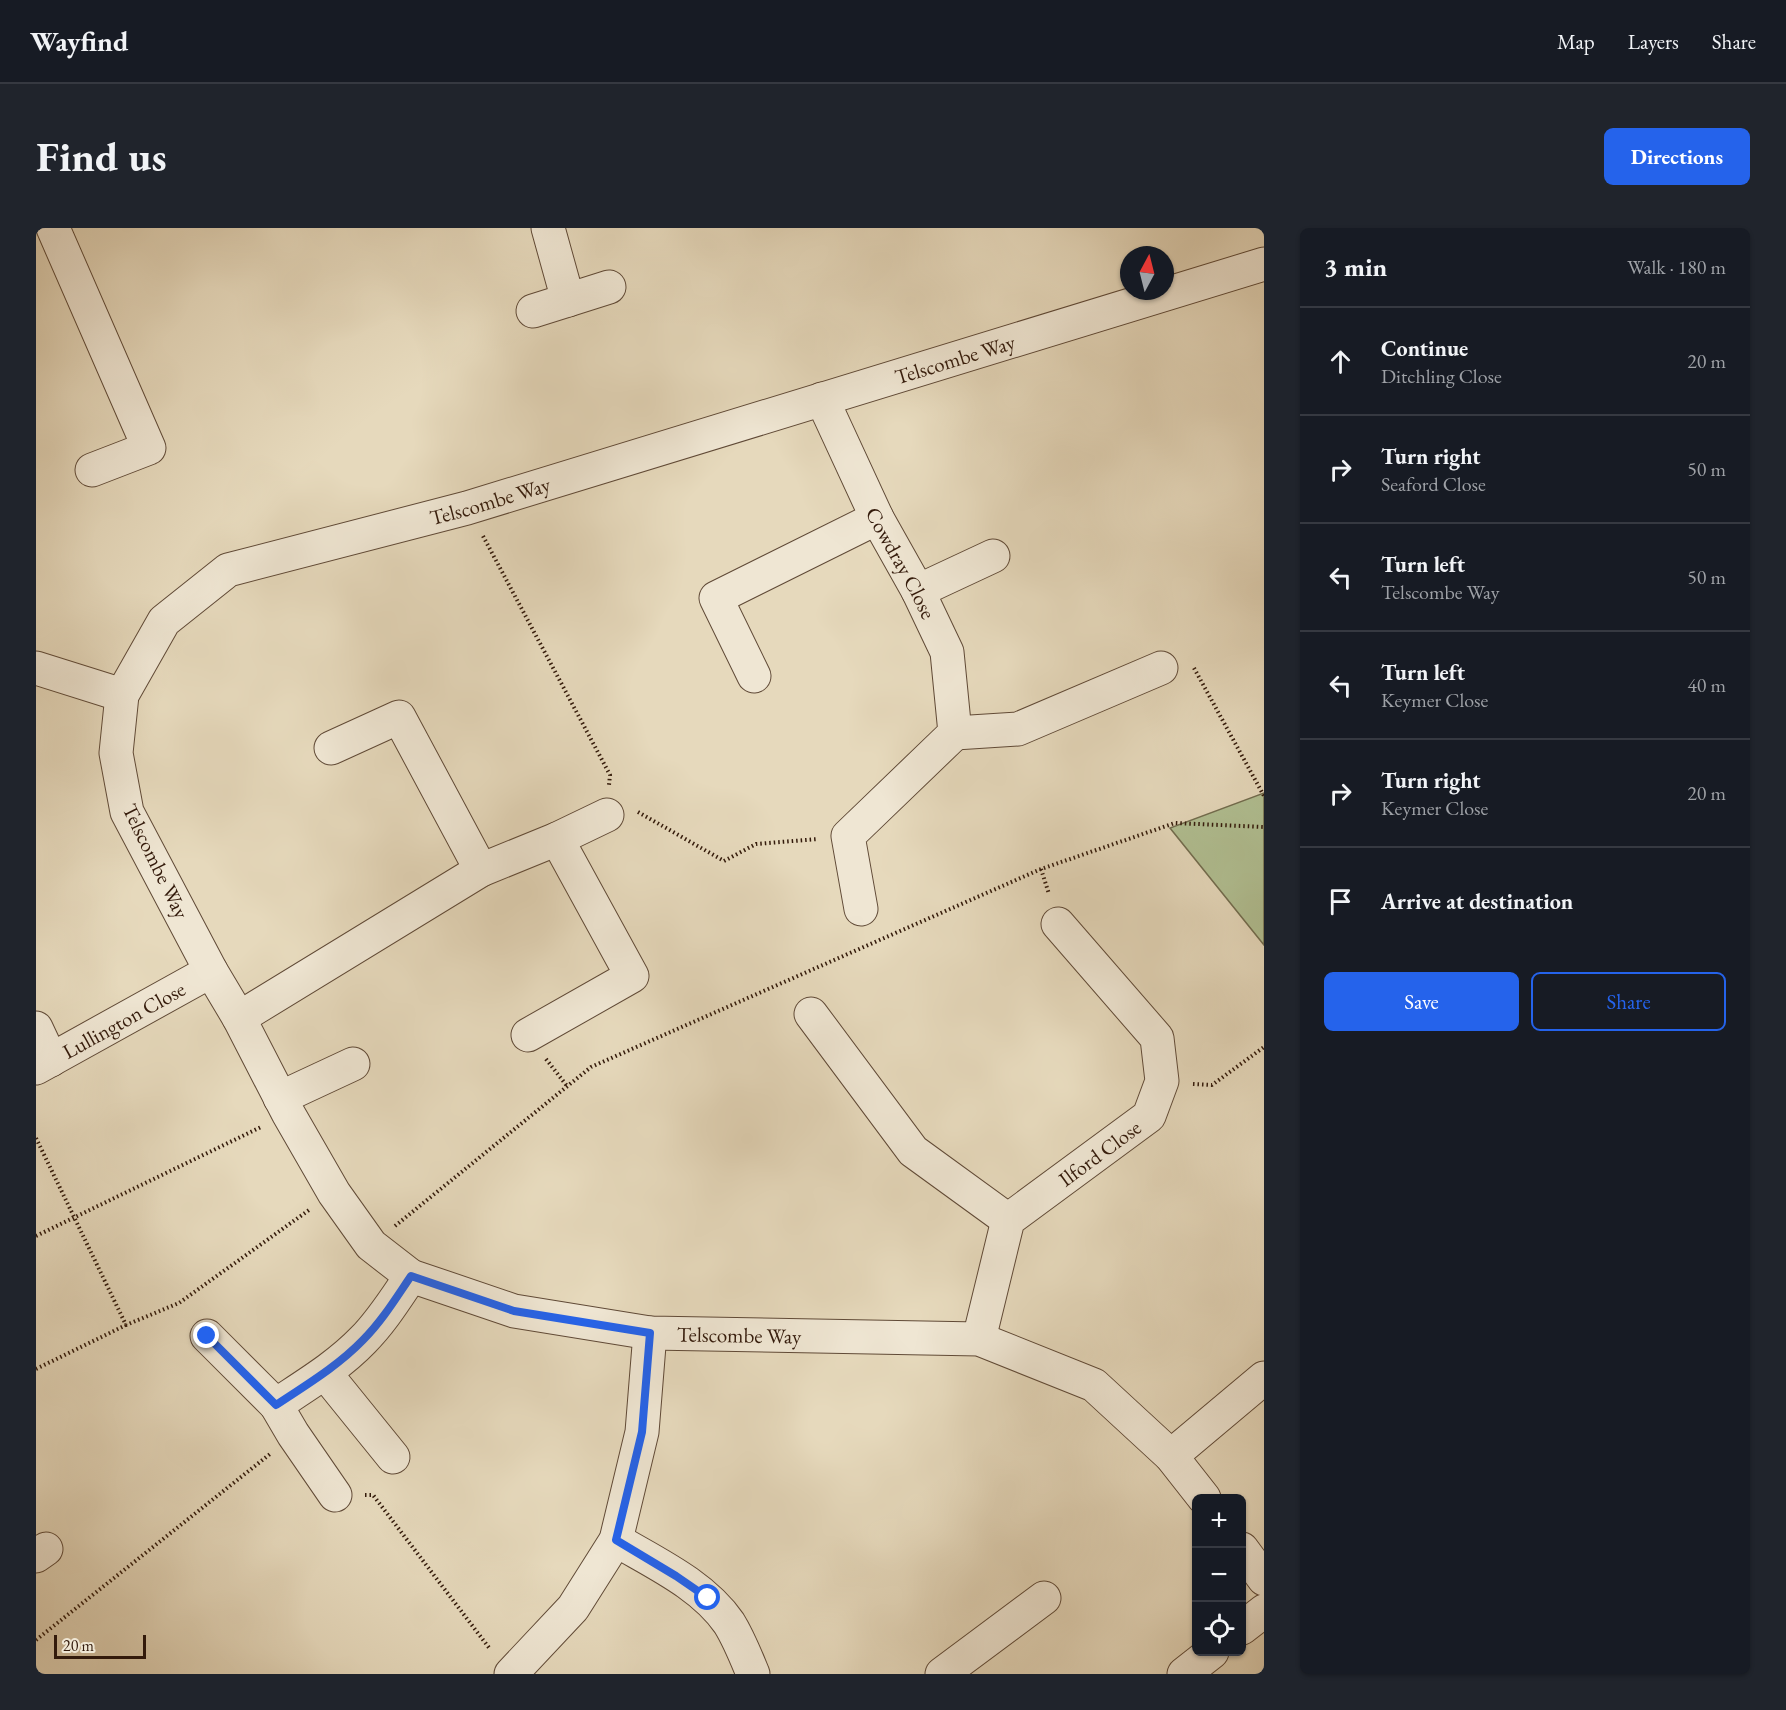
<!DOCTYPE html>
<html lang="en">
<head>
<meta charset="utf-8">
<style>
  :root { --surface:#171b24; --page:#20242c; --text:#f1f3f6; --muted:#9ea1a6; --line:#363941; --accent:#2563eb }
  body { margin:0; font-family:"EB Garamond",serif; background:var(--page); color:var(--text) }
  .controls { position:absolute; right:18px; bottom:18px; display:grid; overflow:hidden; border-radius:9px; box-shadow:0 2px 4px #0004 }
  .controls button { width:54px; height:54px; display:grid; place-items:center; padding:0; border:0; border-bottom:2px solid var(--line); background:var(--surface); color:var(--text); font:30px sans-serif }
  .compass { position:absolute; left:1084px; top:18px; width:54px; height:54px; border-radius:50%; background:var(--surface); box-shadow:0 2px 4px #0004; rotate:7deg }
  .scale { position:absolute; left:18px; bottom:15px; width:92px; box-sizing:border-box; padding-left:6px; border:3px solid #331a0b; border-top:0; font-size:16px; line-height:21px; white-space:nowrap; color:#331a0b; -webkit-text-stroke:4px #efe6d3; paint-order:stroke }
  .stop { position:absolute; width:18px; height:18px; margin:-14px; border:4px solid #2563eb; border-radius:50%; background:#fff }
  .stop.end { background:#2563eb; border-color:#fff; box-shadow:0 2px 6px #0008 }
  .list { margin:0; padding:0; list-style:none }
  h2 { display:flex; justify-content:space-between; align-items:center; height:78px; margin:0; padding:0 24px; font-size:26px }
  h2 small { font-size:20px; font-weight:400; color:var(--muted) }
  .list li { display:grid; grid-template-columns:39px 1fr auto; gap:18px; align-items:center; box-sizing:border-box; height:108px; padding:0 24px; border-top:2px solid var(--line) }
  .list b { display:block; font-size:22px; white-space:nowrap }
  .list p { margin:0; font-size:20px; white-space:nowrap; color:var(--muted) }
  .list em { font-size:20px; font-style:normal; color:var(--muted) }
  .actions { display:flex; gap:12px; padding:18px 24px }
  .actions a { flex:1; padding:14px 0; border:2px solid var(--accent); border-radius:9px; text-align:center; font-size:21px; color:var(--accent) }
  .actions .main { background:var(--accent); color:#fff }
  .icon { flex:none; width:33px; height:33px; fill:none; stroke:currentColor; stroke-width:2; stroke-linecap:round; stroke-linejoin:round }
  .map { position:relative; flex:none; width:1228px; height:1446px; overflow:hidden; border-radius:9px }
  header { display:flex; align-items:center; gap:36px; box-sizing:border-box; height:84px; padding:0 30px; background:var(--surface); border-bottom:2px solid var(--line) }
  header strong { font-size:28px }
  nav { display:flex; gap:33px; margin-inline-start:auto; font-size:21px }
  .intro { display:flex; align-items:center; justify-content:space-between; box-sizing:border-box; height:144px; padding:0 36px }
  h1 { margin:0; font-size:42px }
  .button { padding:15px 27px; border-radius:9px; background:var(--accent); color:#fff; font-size:21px; font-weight:700 }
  main { display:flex; gap:36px; padding:0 36px }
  aside { flex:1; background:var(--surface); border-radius:9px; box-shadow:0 2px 4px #0004 }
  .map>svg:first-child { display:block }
</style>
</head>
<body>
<header>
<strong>Wayfind</strong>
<nav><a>Map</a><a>Layers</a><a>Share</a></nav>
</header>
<div class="intro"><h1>Find us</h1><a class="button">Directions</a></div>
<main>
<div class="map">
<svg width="1228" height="1446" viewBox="0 0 1228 1446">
  <rect width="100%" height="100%" fill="#e6d9bc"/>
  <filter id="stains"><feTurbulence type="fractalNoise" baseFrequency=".00333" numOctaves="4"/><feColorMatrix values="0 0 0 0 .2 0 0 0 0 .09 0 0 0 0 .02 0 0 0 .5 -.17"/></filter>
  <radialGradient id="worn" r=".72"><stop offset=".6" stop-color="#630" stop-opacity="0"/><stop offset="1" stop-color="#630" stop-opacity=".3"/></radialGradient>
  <path fill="#b1c093" stroke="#726d4f" stroke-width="1.5" d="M1228 565V717L1134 600Z"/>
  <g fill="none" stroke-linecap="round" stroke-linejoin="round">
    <defs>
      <g id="minor">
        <path d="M17 0 113 220 56 242"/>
        <path d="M512 0 532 72 573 59"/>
        <path d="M497 83 532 72"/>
        <path id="s1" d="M786 171 841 290 882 363 911 424 919 505 812 608 825 681"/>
        <path d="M882 363 957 328"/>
        <path d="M0 440 86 467"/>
        <path d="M718 448 680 370 841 290"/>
        <path d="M919 505 982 501 1125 440"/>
        <path d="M295 520 363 489 445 642"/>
        <path d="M775 786 877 923 972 992"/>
        <path d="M203 790 445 642 521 611 571 587"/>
        <path d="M0 800 15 832"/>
        <path d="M492 807 596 748 521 611"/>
        <path id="s2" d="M0 840 175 743"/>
        <path d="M244 870 317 836"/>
        <path d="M171 1108 240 1177 257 1206 299 1267"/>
        <path id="s3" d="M943 1111 972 992 1113 888 1126 853 1121 810 1022 696"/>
        <path d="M289 1145 357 1229"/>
        <path d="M240 1177C270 1157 302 1138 327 1112 346 1093 360 1070 375 1048"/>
        <path d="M1135 1228 1228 1150"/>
        <path id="s4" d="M1168 1270 1135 1228 1058 1157 943 1111 614 1105 478 1083 375 1048 335 1017 298 965 252 885 203 790 175 743 91 584 80 525 86 467 128 393 192 342 431 280 1228 36"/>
        <path d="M580 1312C619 1335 667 1357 693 1395 703 1411 710 1429 717 1446"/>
        <path d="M1206 1321 1228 1351"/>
        <path d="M0 1328 10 1321"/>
        <path d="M1206 1400 1228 1383"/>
        <path d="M475 1446 537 1380 580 1312 606 1204 614 1105"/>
        <path d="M906 1446 1008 1370"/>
        <path d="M1148 1446 1176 1424"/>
      </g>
    </defs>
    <use href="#minor" stroke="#604a37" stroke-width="35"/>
    <g stroke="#331a0b" stroke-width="4" stroke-dasharray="1.5 3" stroke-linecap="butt">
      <path d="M447 308 574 547 573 557"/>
      <path d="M1158 440 1228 568"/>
      <path d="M602 584 688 633 720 616 782 611"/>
      <path d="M1005 641 1013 666"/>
      <path d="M510 831 531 858"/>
      <path d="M1157 856 1176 857 1228 819"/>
      <path d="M0 910 90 1097 143 1075 273 982"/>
      <path d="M359 998 555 839 1005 641 1139 595 1228 599"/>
      <path d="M0 1008 225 899"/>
      <path d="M0 1141 90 1097"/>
      <path d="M329 1267H337L454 1421"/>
      <path d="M0 1412 234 1226"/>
    </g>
    <use href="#minor" stroke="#efe6d3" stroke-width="33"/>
  </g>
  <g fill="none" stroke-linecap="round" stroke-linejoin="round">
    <path stroke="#2563eb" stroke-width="8" d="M171 1108 240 1177C270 1157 302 1138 327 1112 346 1093 360 1070 375 1048L478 1083 614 1105 606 1204 580 1312 640 1348 672 1370"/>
  </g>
  <g text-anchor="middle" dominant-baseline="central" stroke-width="4.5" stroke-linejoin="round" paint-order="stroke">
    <g font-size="21" fill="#331a0b" stroke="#efe6d3">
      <text stroke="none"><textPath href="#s4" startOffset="2448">Telscombe Way</textPath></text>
      <text stroke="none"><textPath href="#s4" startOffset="1962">Telscombe Way</textPath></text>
      <text stroke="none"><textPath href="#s1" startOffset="182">Cowdray Close</textPath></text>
      <text transform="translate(120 633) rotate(64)">Telscombe Way</text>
      <text stroke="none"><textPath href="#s2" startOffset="100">Lullington Close</textPath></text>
      <text stroke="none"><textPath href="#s3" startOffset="236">Ilford Close</textPath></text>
      <text transform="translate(703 1107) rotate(1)">Telscombe Way</text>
    </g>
  </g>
  <rect width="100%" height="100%" filter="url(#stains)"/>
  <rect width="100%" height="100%" fill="url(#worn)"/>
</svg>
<div class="controls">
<button>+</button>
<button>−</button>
<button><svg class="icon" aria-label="locate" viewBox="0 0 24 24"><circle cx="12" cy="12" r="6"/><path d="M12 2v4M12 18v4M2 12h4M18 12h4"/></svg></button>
</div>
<svg class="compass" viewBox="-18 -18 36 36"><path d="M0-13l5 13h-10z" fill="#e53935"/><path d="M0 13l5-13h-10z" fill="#9ea1a6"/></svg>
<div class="scale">20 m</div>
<div class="stop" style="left:672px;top:1370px"></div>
<div class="stop end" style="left:171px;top:1108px"></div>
</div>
<aside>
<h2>3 min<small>Walk · 180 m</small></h2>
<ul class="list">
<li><svg class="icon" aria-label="ahead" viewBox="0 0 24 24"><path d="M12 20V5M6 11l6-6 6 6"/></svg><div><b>Continue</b><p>Ditchling Close</p></div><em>20 m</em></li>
<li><svg class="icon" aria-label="right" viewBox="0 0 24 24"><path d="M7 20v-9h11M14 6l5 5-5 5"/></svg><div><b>Turn right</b><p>Seaford Close</p></div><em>50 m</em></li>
<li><svg class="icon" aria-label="left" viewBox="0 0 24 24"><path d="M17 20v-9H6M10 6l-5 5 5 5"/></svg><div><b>Turn left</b><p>Telscombe Way</p></div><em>50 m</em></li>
<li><svg class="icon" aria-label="left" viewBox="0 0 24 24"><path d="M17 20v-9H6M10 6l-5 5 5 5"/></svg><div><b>Turn left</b><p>Keymer Close</p></div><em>40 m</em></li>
<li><svg class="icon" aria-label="right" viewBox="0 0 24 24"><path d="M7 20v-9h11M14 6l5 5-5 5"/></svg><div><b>Turn right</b><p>Keymer Close</p></div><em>20 m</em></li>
<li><svg class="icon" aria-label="arrive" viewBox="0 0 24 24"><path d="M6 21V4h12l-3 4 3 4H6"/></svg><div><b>Arrive at destination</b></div></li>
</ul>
<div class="actions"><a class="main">Save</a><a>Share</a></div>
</aside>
</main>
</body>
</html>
